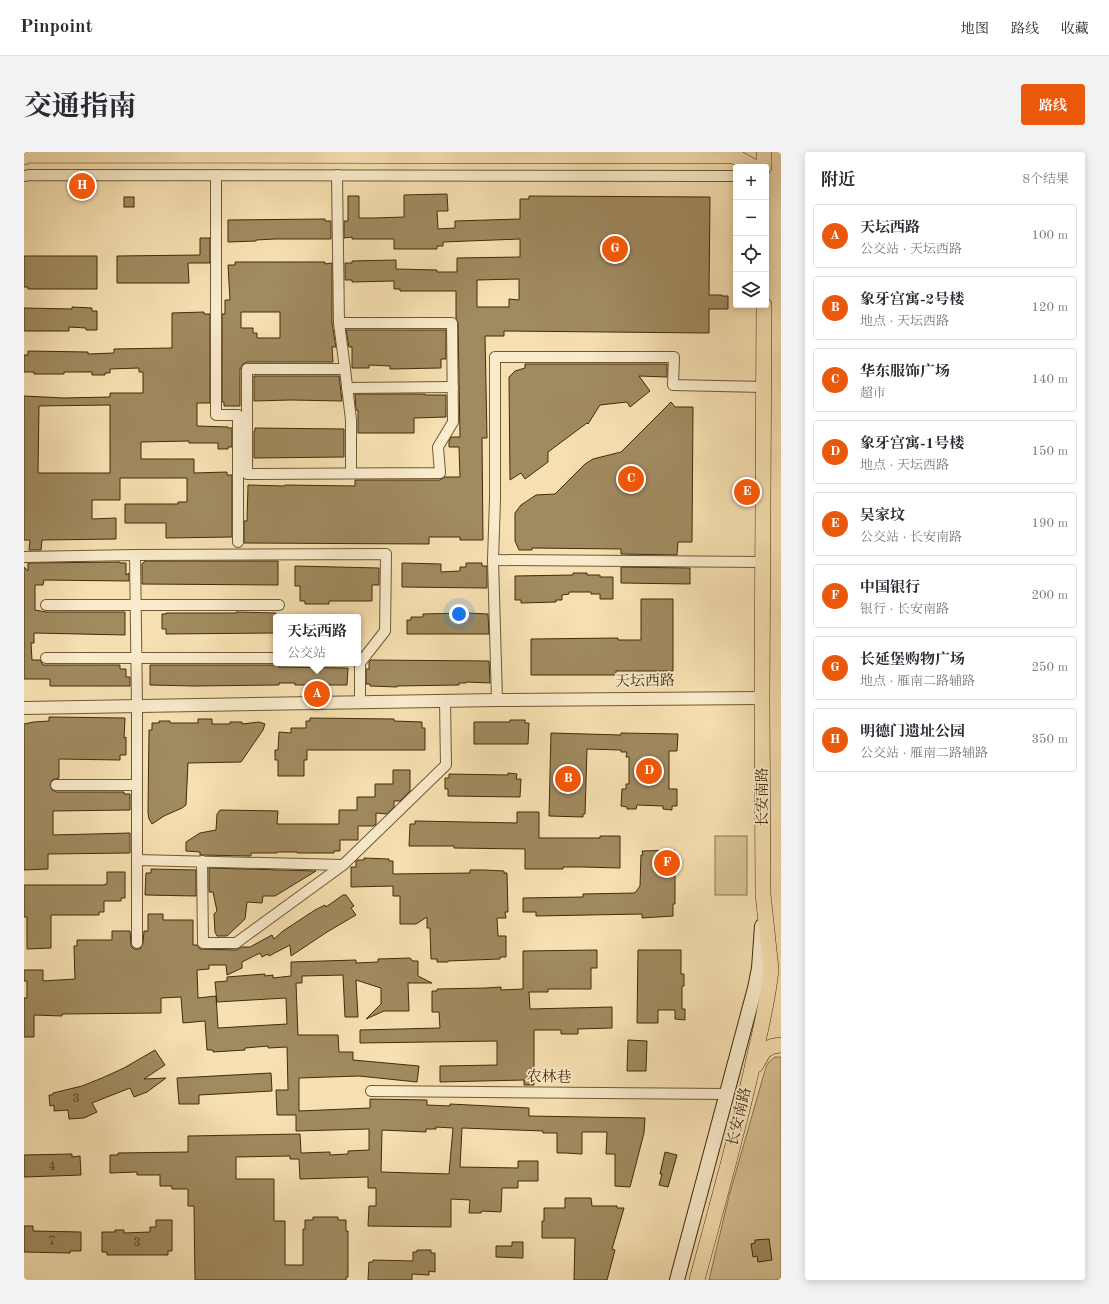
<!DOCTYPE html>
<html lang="zh">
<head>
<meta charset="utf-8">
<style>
  :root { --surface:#fff; --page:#f2f2f3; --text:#2b2b33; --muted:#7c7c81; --line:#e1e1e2; --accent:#ea580c }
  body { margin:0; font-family:"Old Standard TT","Noto Serif SC",serif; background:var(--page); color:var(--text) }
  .controls { position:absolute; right:12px; top:12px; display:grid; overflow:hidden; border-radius:4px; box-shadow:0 2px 10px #0003 }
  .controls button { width:36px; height:36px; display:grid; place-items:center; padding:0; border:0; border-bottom:1px solid var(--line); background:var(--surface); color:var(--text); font:20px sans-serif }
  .you { position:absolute; left:435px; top:462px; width:14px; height:14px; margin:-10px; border:3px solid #fff; border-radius:50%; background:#1a73e8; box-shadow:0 0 0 6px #1a73e833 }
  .badge { display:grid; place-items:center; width:26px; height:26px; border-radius:50%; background:var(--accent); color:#fff; font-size:13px; font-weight:700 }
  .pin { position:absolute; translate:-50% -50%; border:2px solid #fff; box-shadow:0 1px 4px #0006 }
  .popup { position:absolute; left:249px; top:462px; width:88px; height:52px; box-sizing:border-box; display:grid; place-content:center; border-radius:4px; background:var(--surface); filter:drop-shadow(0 1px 3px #0005); font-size:13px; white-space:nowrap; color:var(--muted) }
  .popup b { font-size:15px; color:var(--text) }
  .popup::after { content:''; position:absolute; left:50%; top:100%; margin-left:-8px; border:8px solid transparent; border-top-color:var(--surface) }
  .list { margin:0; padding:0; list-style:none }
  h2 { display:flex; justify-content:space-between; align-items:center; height:52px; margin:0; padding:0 16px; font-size:17px }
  h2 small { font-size:13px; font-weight:400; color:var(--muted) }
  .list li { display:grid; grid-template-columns:26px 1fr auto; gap:12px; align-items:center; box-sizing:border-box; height:64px; margin:0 8px 8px; padding:0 8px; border:1px solid var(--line); border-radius:4px }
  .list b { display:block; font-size:15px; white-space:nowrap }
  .list p { margin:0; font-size:13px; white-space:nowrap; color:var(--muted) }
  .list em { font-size:13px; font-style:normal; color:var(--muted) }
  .icon { flex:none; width:22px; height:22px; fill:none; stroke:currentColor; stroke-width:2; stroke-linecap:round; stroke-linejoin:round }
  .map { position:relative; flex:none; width:757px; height:1128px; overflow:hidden; border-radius:4px }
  header { display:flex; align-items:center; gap:24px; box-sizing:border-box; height:56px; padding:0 20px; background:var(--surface); border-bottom:1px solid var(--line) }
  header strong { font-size:19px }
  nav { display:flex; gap:22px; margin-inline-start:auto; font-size:14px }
  .intro { display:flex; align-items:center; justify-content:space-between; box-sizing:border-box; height:96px; padding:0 24px }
  h1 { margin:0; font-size:28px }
  .button { padding:10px 18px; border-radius:4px; background:var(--accent); color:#fff; font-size:14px; font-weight:700 }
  main { display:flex; gap:24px; padding:0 24px }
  aside { flex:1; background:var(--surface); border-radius:4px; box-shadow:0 2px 10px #0003 }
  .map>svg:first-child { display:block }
</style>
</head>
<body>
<header>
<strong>Pinpoint</strong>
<nav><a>地图</a><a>路线</a><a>收藏</a></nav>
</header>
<div class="intro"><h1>交通指南</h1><a class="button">路线</a></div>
<main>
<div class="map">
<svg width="757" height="1128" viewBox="0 0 757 1128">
  <rect width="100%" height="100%" fill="#f6e0b1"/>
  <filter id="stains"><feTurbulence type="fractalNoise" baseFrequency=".005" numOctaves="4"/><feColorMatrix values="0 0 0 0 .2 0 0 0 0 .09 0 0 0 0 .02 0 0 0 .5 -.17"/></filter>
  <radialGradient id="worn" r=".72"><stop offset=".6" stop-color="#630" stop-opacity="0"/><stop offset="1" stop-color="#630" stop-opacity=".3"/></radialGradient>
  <g fill="#d7c194" stroke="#8c764e">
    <rect x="691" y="684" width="32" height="59"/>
    <path d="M751 905H757V1128H685L705 1044 742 915 744 911Z"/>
  </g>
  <g fill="#a08a60" stroke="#422c08" fill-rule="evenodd">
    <path d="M423 42 424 59H413L414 77 431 76V69L496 67V47H505V44L686 45 685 143H698V144H704V157H685V181L480 179V184H461L463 286H458L459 388H436V385H405V392L220 391V369H223L224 333 261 334V333L331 334V328H416L421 325H436L435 295H425V289L427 285H436L434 171 432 166V139H376V137H370V129L328 130V128H321V111H328V109L372 108V117L413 118V120H433V106L496 105V87L419 90V94H413V97H370V87H328V85L320 86V69H324V44H335V66H350L380 65V43ZM495 127V148L485 147V155H453V128Z"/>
    <rect x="100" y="45" width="10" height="10"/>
    <path d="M301 67V69H307V87H251L232 88V89L204 90V68Z"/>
    <path d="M176 86H186V111H164L165 131H93V104L176 103Z"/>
    <path d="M0 104H73V137H4V135H0Z"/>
    <path d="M211 110H301V112L308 111V171L312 195H308L309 210H223L219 212 216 217V254H200V250H198V162H201V148H206L204 113H211ZM217 160H256V186H233V181H229V176H217Z"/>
    <path d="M48 155 68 156V159H73V178H62V176L45 175V179H0V156L48 157Z"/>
    <path d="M180 160V162H186V251H173V274L204 275V276H208V295H204V297H194V291H165V289L117 290V307H170V321L203 320V323H208V385L142 386V371H101V352H154V350H163V326H96V348H68V367L92 366V387L18 388 17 398H5L6 388H0V244L40 246 86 245V241H119V220H115V216L86 217V221H81V223H68V220H40V222H10V220H0V203H4V199L64 200V202L90 201V197L148 196V161ZM86 253V321H14L15 254Z"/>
    <path d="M322 178H422V207H417V216L366 217V214L345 213V216H328V195H325Z"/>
    <path d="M501 212H643V225L615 224 626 239 606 255 603 250 576 253 564 272 563 271 524 300V310L501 327 497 321 486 328 485 225 491 219 501 216Z"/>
    <path d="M230 224H315L318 249 267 248 230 249Z"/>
    <path d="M331 242H401V243H422V265L390 266V281H334V258H332Z"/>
    <path d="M647 250 651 255H669L668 390H654L653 403 597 402V397L508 396V398H495L491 389V361L497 353 512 343 531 342 561 312 569 307 597 300Z"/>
    <path d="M231 276 320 277V305L230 306V279H231Z"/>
    <path d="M121 409H254V433L118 432V412Z"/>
    <path d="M96 410V411H102V423L105 421V429L20 428 19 433H11V458L22 460H101V483L10 481V491H7L8 508H16L19 513H96V517H102V525H106V534H26V527H0V415L4 419V411Z"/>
    <path d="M378 411 417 412V420L436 419V415H442V411H458V414H463V436L378 435Z"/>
    <path d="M271 414 355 416V433H348V449H305V452H281V449H276V434H271Z"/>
    <path d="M597 415 666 416V432L597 431Z"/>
    <path d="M549 421H563V423H576V425H589V447H576V442H567V440H545V442L538 443V448H532V450L497 451V448H491V424L549 423Z"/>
    <path d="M617 447H649V519H592V523H507V487L594 486V488H617Z"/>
    <path d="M212 460 252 461V477H251V481L142 482V477H138V462H142V461H212Z"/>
    <path d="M444 461 464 462 465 482H383V468H387V465H399V462Z"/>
    <path d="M347 508 465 509 466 531 442 530V531H435V533L373 534V535L346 534V532H342V517H345V510Z"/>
    <path d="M126 513H255V515L324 516 323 533H271V531H255V533L170 534 126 533Z"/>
    <path d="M25 565 101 566 100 586 102 585V603H96V608L35 607V626L28 628 26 633 28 638 32 640H100V642H106V658L29 659V683L106 681V701L24 702V717L0 718V572L10 570 25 569Z"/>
    <path d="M286 566 370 567V569L398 570V576H401V598H283V608H280V624H254V608H251V598H254L255 580 267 581V576H282V569H286Z"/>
    <path d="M174 567H188V572H206V570H218V572L235 570 241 572 239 578 217 610 164 611 162 653 158 656 140 664 128 672 125 667 124 661 125 578H128V571H135V569H146V571H174Z"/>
    <path d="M486 568H501V571H505L504 592H450V570H486Z"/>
    <path d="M527 581 597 583V581L654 582 653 599H645V637H653V654H648V658L639 657V654L613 653 612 657H603V655L597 654 598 637H602V632H605V605H602L603 600H597V598L563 597 561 662H559V665L525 664Z"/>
    <path d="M369 618H386V639L376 649H370V655L363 662 352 661V672L349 674H334V688H316V699H310V701H273V700H253V701H227V704L176 703V700L162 699V690L176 681 192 678 193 662 196 658 254 659 253 672H315V658H333V645H351V632H369Z"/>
    <path d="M484 621 493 622 492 627H497L496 645 424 644V637H421V626H425V622L484 623Z"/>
    <path d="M493 660H515V686H576V684H596V716L558 715H539V717H501V697L430 696V694H385L386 672H391V669L493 671Z"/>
    <path d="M651 698V752H649V764L618 766V762L512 764V760H499V746L559 745V742L611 741 616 734 617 703H619L618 699Z"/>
    <path d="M340 706 365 707V709H369V722L446 721V718H460L480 719V721H483L484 760H481L482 766H473L474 784H482V805H476V807L424 809V810H413V807H407L406 776H403V765L392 772H376V744H369V734L327 735V715H332V709L334 708H340Z"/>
    <path d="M185 716 292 719 251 744H239L238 751 223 750 221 767 203 784H193L191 780 190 762 193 759 189 740H185Z"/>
    <path d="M127 717 172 718V744L121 743 122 721H127Z"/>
    <path d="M83 720H101V746H97V749H80V760H75V763H27V796L3 797V765H0V733H81V732H83Z"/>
    <path d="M319 743H322L330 754 327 756 332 763 303 780 267 804 266 793 245 804 244 802 238 805 236 801 218 810V816L203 823 202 813H185V817L173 818 174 846 192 844 194 876 263 872 262 846 193 850 191 830 203 829V825L241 822V824L249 823V826L267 824V810L332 808V811L354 810V807L386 806 389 809H394V824L408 831H384L385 859H360L342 867 357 852V836L332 828 334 865H321L319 823 278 824V831H272L274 883H314L315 900H329V908L395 914 393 930 335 924 275 926V959L346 956V947L403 948V953L426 954V952L505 956V964L621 966 620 981 606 1035 591 1034V1002H582L583 980H558V1002L541 1001H533V981H519V979L438 976 436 1015 494 1016V1009H514V1029H494V1036H478L477 1060 458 1059 457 1061H445L446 1048 427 1047V1075L344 1074 345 1054H352V1036H344V1025L276 1027 275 1007H266V1004L212 1005V1027H250V1069H261V1113H279V1077H281V1068H289V1065H314V1068H322V1079H324V1125H322V1128H171L170 1054H164V1037H148V1034H136V1023H113V1020L86 1021V1003H94V1001L164 1000V984L276 982 277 1001 306 1000V1003L324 1002V999L345 998V977L272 979V963H253L252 938H264L263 895 244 896V894L221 896V898L189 900V898H183L181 869 159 871 157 845 137 846V861L38 862V864L10 863V885H0V846H3V829H0V818H19V829L51 827 50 794H53V788H88V779H106L107 794 110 797H116L119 791 120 779H124V762H139V768H169V793H173L176 797 212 798 218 795H226L248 783 250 787 259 779 291 758 301 753 302 755ZM412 975 429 976 425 1022 357 1020 358 978 402 980V977H412Z"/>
    <path d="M573 798V816H567V837H524V840H505L506 857 588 855V876L554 877V882H537V878H510V933H500V928L416 930V914L473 913V889L336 891V878L416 876 415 860H408V839H413V837L462 836 477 835V838L499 837V799Z"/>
    <path d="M614 798H657V822H660V834H658V857H661V868L651 867V858H634V871H613Z"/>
    <path d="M604 888 623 889 622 919H603Z"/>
    <path d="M131 898 141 913 120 927 142 926 123 940 110 945 106 936 68 951 73 960 60 966 45 967 44 958 30 959V953L26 954 25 943H28L29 941 58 934 78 926 100 916Z"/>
    <path d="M247 921 248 939 175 943V952H155L153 926Z"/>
    <path d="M641 1000 653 1003 644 1035 635 1033 638 1022H636Z"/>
    <path d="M48 1002V1005L56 1004 57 1023 0 1025V1003Z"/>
    <path d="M541 1046H567L568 1054H593V1056H600L588 1097 591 1098 583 1128H550L551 1086H518V1069H520V1056H541Z"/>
    <path d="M132 1068H148V1099H144V1103H83V1100H78V1080H91V1078H100V1081L126 1080V1075H132Z"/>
    <path d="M0 1074H9V1079L57 1080V1099H46V1101L0 1100Z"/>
    <path d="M745 1087 748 1108 734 1110 733 1104 729 1105 727 1092 731 1091V1088Z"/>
    <path d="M488 1090H499V1106L472 1105V1094H488Z"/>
    <path d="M393 1098H407V1101H411V1120L405 1119V1123L388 1122V1128H344L345 1110H349V1108L389 1109V1100H393Z"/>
  </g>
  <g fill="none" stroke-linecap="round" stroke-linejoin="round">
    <defs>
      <g id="minor">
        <path d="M192 23V263H214V390"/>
        <path d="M313 23 315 171H428L429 270 414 295 416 321 223 322V217H321L315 171"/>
        <path d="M0 24 5 23 712 24"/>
        <path d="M321 217 327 268V321"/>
        <path d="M323 236 429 235"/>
        <path d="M0 405 111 403"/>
        <path d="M469 408 739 410"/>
        <path d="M22 453H255"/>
        <path d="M22 506H252"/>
        <path d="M473 548 469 408 471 347V205H650L649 233 740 235"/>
        <path d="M32 633H113"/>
        <path d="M113 708 319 713 422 613 421 549"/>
        <path d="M178 709 179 791H212L319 713"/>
        <path d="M113 791V554L111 403 362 402 361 479 336 511V551"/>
        <path d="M347 939 703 942"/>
      </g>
      <path id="tertiary" d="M0 556 473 548 738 546"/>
      <path id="secondary" d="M653 1128 731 836 735 816 738 774"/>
      <g id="primary">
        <path d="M740 0V15"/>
        <path d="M0 5 3 3 710 4 730 15"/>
        <path d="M732 913C739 900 741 894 757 893"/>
        <path d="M673 1128C692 1057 712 987 728 916 735 883 744 851 747 817L739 742 738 546 740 153"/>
      </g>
    </defs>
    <use href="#minor" stroke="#6f5932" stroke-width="12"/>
    <use href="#tertiary" stroke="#6f5932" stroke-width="14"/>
    <use href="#secondary" stroke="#422c08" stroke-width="16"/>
    <use href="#primary" stroke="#422c08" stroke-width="16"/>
    <use href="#minor" stroke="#f9ebcc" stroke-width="10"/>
    <use href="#tertiary" stroke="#f9ebcc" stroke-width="12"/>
    <use href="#secondary" stroke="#f9ebcc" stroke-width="14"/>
    <use href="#primary" stroke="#f6e0b1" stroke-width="15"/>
  </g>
  <g text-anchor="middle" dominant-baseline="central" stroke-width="3.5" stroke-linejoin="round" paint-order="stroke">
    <g font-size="13" fill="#5a441e">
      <text x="52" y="946">3</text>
      <text x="28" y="1014">4</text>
      <text x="28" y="1089">7</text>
      <text x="113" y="1090">3</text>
    </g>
    <g font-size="15" fill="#422c08" stroke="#f9ebcc">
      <text transform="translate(621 530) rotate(-1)">天坛西路</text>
      <text transform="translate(739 645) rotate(-90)">长安南路</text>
      <text transform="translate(525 926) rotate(1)">农林巷</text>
      <text transform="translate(716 965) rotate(-76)">长安南路</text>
    </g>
  </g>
  <rect width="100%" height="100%" filter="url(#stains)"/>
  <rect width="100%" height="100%" fill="url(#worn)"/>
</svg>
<div class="controls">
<button>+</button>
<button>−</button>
<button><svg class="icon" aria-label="locate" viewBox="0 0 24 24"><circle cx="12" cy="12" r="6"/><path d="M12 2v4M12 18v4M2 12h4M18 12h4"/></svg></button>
<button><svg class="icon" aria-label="layers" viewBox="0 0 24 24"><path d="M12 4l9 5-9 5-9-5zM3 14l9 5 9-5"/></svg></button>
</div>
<div class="you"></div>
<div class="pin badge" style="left:293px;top:542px">A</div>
<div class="popup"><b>天坛西路</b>公交站</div>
<div class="pin badge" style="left:544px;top:627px">B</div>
<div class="pin badge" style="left:607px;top:327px">C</div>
<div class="pin badge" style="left:625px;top:619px">D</div>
<div class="pin badge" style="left:723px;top:340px">E</div>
<div class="pin badge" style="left:643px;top:711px">F</div>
<div class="pin badge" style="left:591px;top:97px">G</div>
<div class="pin badge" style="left:58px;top:34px">H</div>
</div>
<aside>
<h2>附近<small>8个结果</small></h2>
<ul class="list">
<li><span class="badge">A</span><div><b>天坛西路</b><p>公交站 · 天坛西路</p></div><em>100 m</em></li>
<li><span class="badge">B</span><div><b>象牙宫寓-2号楼</b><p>地点 · 天坛西路</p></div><em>120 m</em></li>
<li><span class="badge">C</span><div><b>华东服饰广场</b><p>超市</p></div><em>140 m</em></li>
<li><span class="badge">D</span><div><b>象牙宫寓-1号楼</b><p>地点 · 天坛西路</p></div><em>150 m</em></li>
<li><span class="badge">E</span><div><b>吴家坟</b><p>公交站 · 长安南路</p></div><em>190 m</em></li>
<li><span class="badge">F</span><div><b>中国银行</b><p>银行 · 长安南路</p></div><em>200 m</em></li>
<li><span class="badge">G</span><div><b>长延堡购物广场</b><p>地点 · 雁南二路辅路</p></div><em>250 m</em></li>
<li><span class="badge">H</span><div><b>明德门遗址公园</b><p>公交站 · 雁南二路辅路</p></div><em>350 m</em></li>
</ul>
</aside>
</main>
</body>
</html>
